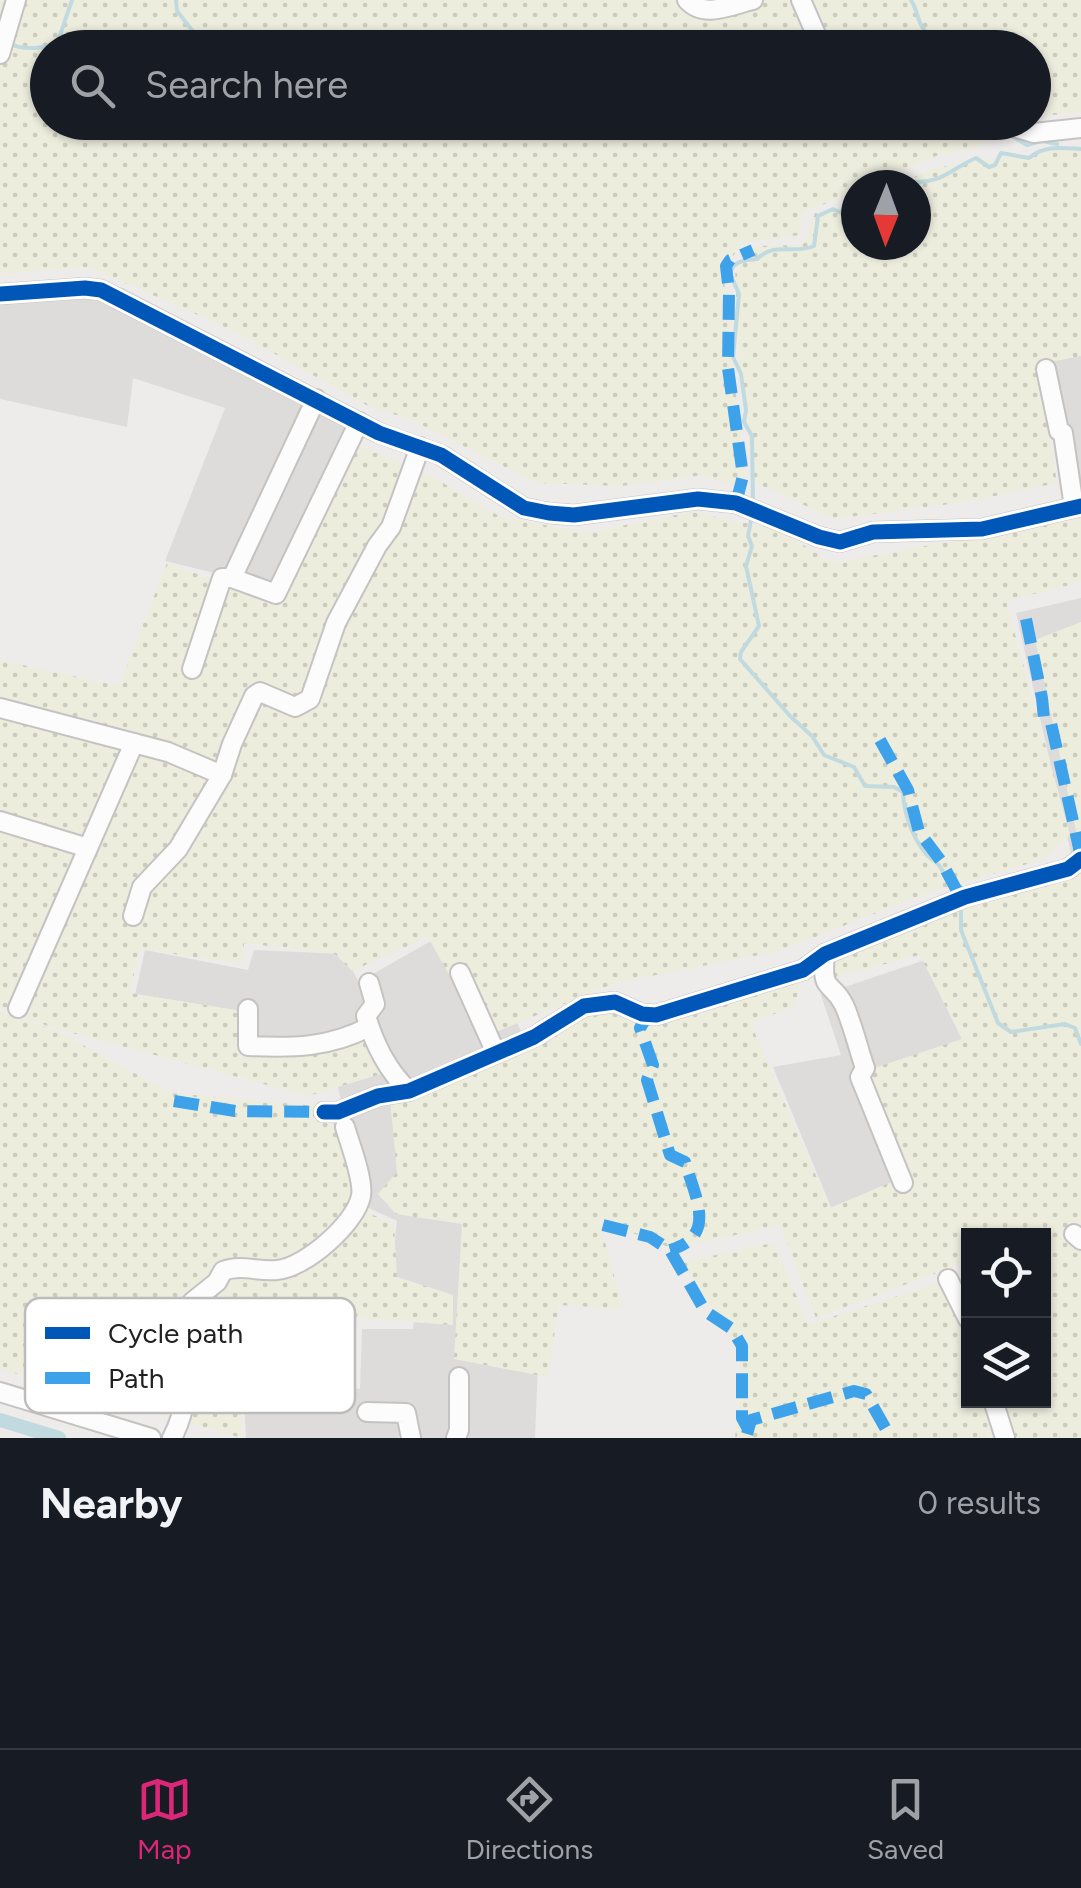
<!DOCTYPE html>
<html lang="en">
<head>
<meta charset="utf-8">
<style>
  :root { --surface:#171b24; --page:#20242c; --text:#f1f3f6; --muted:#9ea1a6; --line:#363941; --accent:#db2777 }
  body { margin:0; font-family:Figtree,sans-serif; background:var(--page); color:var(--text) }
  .controls { position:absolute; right:30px; bottom:30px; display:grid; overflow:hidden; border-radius:0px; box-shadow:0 2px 8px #0004 }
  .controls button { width:90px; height:90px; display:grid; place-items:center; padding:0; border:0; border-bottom:2px solid var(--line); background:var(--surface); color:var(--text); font:50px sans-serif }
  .compass { position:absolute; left:841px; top:170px; width:90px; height:90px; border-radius:50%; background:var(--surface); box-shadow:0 2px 8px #0004; rotate:181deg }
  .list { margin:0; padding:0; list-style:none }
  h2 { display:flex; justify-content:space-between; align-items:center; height:130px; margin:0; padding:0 40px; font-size:42px }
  h2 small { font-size:32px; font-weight:400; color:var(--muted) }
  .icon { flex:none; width:55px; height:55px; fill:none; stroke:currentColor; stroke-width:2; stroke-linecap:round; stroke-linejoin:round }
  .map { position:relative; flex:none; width:1081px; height:1438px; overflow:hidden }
  .search { position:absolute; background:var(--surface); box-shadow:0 2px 8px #0004; left:30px; right:30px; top:30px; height:110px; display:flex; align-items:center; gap:25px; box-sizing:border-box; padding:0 35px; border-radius:55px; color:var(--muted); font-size:38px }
  .sheet { height:310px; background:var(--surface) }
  nav { display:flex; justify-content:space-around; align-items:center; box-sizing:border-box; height:140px; border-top:2px solid var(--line); background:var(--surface); font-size:28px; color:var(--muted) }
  nav a { display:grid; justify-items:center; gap:5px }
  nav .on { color:var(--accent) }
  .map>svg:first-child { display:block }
</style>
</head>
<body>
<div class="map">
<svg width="1081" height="1438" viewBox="0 0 1081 1438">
  <defs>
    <pattern id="farmland-dots" width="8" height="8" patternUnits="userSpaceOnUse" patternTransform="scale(2.5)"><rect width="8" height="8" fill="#ededde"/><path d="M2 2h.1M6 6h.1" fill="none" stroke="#cbcbbe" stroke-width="1.8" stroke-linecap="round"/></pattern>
  </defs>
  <rect width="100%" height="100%" fill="#eeecea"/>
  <g fill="#dedcdb">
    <path d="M89 280 123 288 363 413 276 603 235 578 165 561 225 408 133 378 127 427 0 399V286Z"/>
    <path d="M1081 343V502L1036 364 1074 357Z"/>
    <path d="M1081 598V856L1072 858 1016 613Z"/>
    <path d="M436 938 499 981 526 1043 538 1363 535 1438H409V1425L398 1438H246L243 1381 360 1389 362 1329H413L415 1293 389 1290 397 1221 360 1204 280 1118 342 1104 329 1050 240 1048 134 999 145 950 248 970 254 950 343 954 359 982Z"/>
    <path d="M934 957 969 1050 912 1189 833 1212 773 1067 841 1055 821 995Z"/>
  </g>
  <g fill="url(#farmland-dots)">
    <path d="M0 0H679L686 8 753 0H790L806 47 48 48V122H954L996 135 975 148 936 156 871 185H856V192L803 212 799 235 742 243 723 271 746 487 697 476 621 486 537 483 410 419 370 407 232 330 89 267 0 274Z"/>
    <path d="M799 0H1081V112L1034 117V48L815 47Z"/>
    <path d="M1081 147V356L1039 364 1057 483 966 502 834 519 754 482 739 367 735 271 754 246 803 245 815 213 856 202V245H916V185H896L935 168Z"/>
    <path d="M342 439 428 474 499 516 585 533 691 512 777 529 833 563 1018 529 1081 514V582L1006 601 1070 835 1045 859 933 891 779 951 615 983 484 1037 428 937 352 971 335 954 244 943 243 964 139 949 130 993 236 1010 251 1046 322 1038 368 1026 391 1071 308 1096 50 1027 0 1006V660L119 686 167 563 275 602Z"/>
    <path d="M1081 622V834L1077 835 1035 640Z"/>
    <path d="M1081 862V1438H1003L992 1418 995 1438H735L742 1355 682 1262 773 1243 809 1324 939 1283 968 1346V1400L989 1401 992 1413 1022 1401 1044 1400 1047 1390 1049 1231 1037 1235 968 1236V1261L816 1318 780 1226 671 1248 599 1220 623 1309 559 1305 548 1377 454 1359 462 1224 396 1214 378 1194 397 1172 389 1088 611 994 634 1012 804 958 795 1007 750 1022 830 1208 901 1178 862 1072 962 1039 920 955 828 979 821 951Z"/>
    <path d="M0 1011 57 1031 171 1093 306 1105 321 1102 365 1183 361 1209 394 1225 397 1277 453 1295V1325L355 1318 356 1381H240L242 1438 0 1369Z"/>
  </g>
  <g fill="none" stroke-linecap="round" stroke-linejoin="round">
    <g stroke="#c0dadf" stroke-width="4">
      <path d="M176 0 177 11 206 48"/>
      <path d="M911 0C918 11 917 22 925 31L924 39 937 48"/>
      <path d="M9 43C23 51 45 49 58 41L72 0"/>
      <path d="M947 122H955"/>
      <path d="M969 122 989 123 1027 145 1042 141 1057 144"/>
      <path d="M889 185C904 181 925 184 939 178 952 172 964 163 976 158L989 167 995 165 1001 153 1029 158C1045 145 1062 148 1081 149"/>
      <path d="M753 502 752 436 744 422 746 410 741 374 733 357 739 294 730 273C734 260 746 260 757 259 776 241 793 255 814 246L818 216 833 209 850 217 856 215"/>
      <path d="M752 515 748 536 752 546 746 566 759 626 741 652 740 659 790 716 812 736 824 755 854 767 865 786 894 787 903 792C904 814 912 836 926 854 929 858 935 860 938 864 946 874 946 883 955 893"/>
      <path d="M961 904V930L998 1023 1011 1032 1065 1024 1075 1028 1081 1044"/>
    </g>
    <path stroke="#c0dadf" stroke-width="14" d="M0 1420 59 1438"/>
    <defs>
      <g id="minor">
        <path d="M687 0C704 19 731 5 753 0"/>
        <path d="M801 0 822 48"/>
        <path d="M0 54 16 0"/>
        <path d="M1017 128 1034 133 1081 128"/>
        <path d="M0 294 85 288 101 290 379 433 441 455 524 508 549 513 574 515 698 499 736 503 819 537 840 542 873 532 982 529 1081 506"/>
        <path d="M1046 369 1059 431 1063 433 1074 507"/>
        <path d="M232 578 316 399"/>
        <path d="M192 669 222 578H232L276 594 359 422"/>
        <path d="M0 708 168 752 222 775"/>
        <path d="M0 821 88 848"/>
        <path d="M133 916 142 887 178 849 222 775 232 744 254 696 260 692 295 707 310 699 336 623 377 546 391 527 420 447"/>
        <path d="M825 954C821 995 831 979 844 1005 853 1025 858 1048 865 1068L860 1077 903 1183"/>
        <path d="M460 973 496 1053"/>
        <path d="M369 983 375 1004 366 1016C375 1045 387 1070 409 1091"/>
        <path d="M18 1008 134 743"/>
        <path d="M248 1009V1046C293 1048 328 1048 369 1027"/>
        <path d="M324 1112H338L378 1096 409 1091 534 1037 584 1006 615 1002 642 1014 656 1015 803 970 825 954 965 897 1068 869 1081 859"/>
        <path d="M1074 1234 1081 1240"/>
        <path d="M948 1279 968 1319"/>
        <path d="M0 1392 151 1438"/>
        <path d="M993 1400 1005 1438"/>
        <path d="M367 1412 406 1413 411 1438"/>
        <path d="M172 1438C195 1395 185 1349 192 1302L217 1282 223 1271C242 1264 258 1272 277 1270 305 1268 356 1223 361 1196 364 1180 350 1144 345 1127"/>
        <path d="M456 1438 459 1430V1377"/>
      </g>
    </defs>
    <use href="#minor" stroke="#c4c3c2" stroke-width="22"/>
    <use href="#minor" stroke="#fcfcfc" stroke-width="18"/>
    <g stroke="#3ea2ea" stroke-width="12" stroke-dasharray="25 12" stroke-linecap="butt">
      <path d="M736 503 743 476 728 368 729 292 726 266 730 260 753 250"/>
      <path d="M1026 619 1042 698 1044 719 1051 723 1081 857"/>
      <path d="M880 740 908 790 919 832 941 861 956 889 965 897"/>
      <path d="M656 1015 645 1020 640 1028 653 1065 647 1080 670 1155 685 1162C695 1197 718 1236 670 1250"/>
      <path d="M174 1101 235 1111 324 1112"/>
      <path d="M603 1225 650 1237 670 1250 705 1311 732 1329 742 1346V1418L747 1427"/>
      <path d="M747 1434 751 1420 854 1391 866 1394 891 1438"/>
    </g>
    <defs>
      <g id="cycleway">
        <path d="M0 294 85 288 101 290 379 433 441 455 524 508 549 513 574 515 698 499 736 503 819 537 840 542 873 532 982 529 1081 506"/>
        <path d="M324 1112H338L378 1096 409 1091 534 1037 584 1006 615 1002 642 1014 656 1015 803 970 825 954 965 897 1068 869 1081 859"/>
      </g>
    </defs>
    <use href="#cycleway" stroke="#fff" stroke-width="21"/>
    <use href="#cycleway" stroke="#0057b8" stroke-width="15"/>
  </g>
  <rect x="25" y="1298" width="330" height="115" rx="15" fill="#fff" stroke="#bcbcbc" stroke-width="2.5"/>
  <rect x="45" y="1327" width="45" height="12" fill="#0057b8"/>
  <rect x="45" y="1372" width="45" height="12" fill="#3ea2ea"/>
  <g font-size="28" fill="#212121">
    <text x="108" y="1343">Cycle path</text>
    <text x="108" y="1388">Path</text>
  </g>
</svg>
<div class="controls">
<button><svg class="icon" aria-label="locate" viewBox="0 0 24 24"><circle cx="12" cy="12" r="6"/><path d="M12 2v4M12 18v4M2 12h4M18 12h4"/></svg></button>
<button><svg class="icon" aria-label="layers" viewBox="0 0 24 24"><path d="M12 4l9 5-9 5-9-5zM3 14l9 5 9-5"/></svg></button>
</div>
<svg class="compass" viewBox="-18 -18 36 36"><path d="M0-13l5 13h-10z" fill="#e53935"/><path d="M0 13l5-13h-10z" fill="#9ea1a6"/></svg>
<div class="search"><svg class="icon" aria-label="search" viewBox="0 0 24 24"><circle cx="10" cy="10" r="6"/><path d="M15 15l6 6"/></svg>Search here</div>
</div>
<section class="sheet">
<h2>Nearby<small>0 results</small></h2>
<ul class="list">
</ul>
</section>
<nav>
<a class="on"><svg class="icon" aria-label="map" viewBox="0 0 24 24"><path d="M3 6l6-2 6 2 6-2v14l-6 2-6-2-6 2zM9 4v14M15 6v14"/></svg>Map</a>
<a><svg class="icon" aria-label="directions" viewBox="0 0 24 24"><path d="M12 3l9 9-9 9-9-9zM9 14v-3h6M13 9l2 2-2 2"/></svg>Directions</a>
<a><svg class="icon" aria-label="saved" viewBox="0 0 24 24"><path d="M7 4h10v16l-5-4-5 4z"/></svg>Saved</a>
</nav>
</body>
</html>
